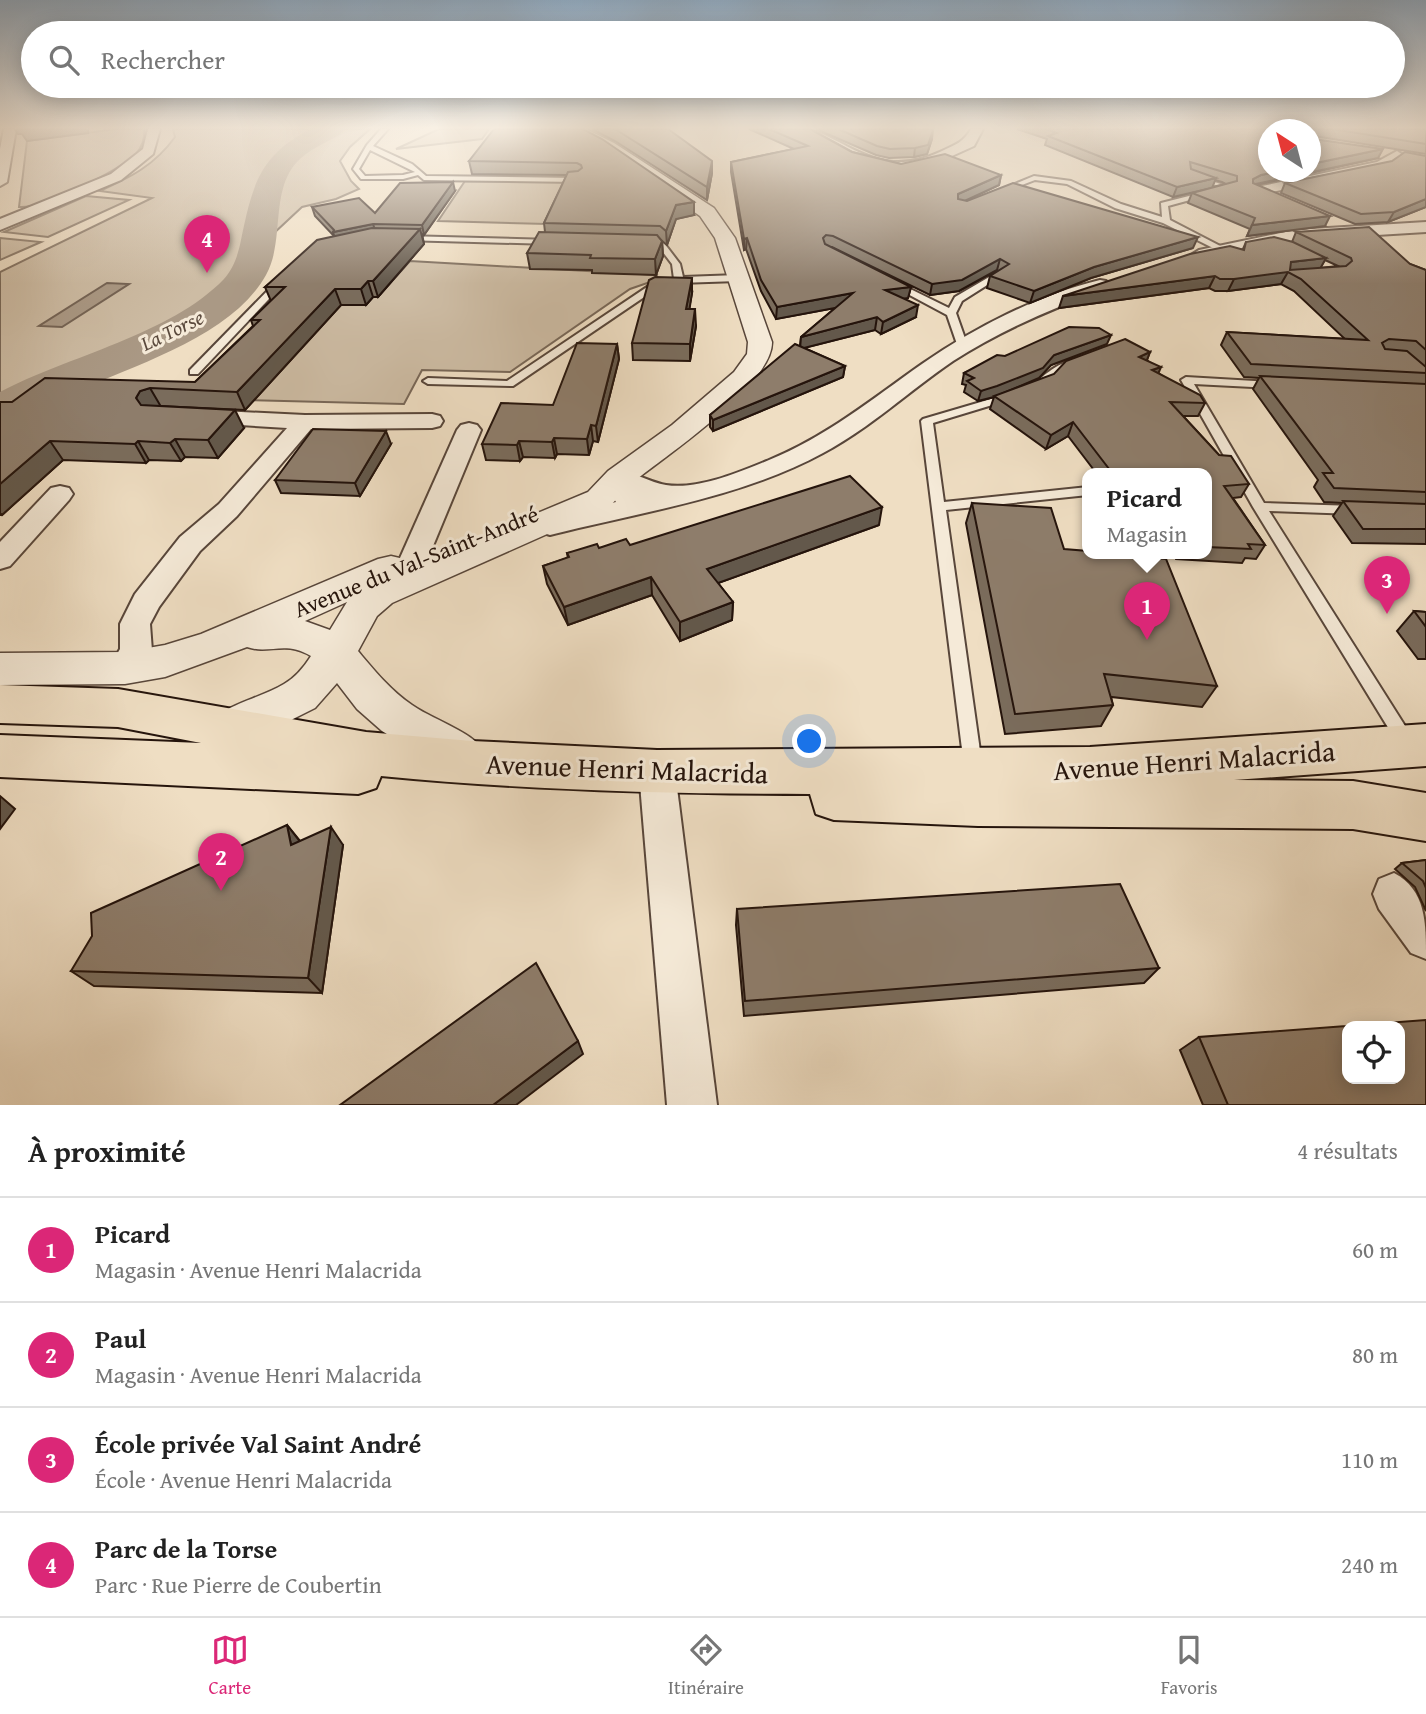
<!DOCTYPE html>
<html lang="fr">
<head>
<meta charset="utf-8">
<style>
  :root { --surface:#fff; --page:#f2f2f2; --text:#222; --muted:#767676; --line:#e0e0e0; --accent:#db2777 }
  body { margin:0; font-family:"Gentium Book Plus",serif; background:var(--page); color:var(--text) }
  .controls { position:absolute; right:21px; bottom:21px; display:grid; overflow:hidden; border-radius:14px; box-shadow:0 4px 18px #0003 }
  .controls button { width:63px; height:63px; display:grid; place-items:center; padding:0; border:0; border-bottom:2px solid var(--line); background:var(--surface); color:var(--text); font:35px sans-serif }
  .compass { position:absolute; left:1258px; top:119px; width:63px; height:63px; border-radius:50%; background:var(--surface); box-shadow:0 4px 18px #0003; rotate:324deg }
  .you { position:absolute; left:810px; top:742px; width:24px; height:24px; margin:-18px; border:5px solid #fff; border-radius:50%; background:#1a73e8; box-shadow:0 0 0 10px #1a73e833 }
  .badge { display:grid; place-items:center; width:46px; height:46px; border-radius:50%; background:var(--accent); color:#fff; font-size:23px; font-weight:700 }
  .pin { position:absolute; translate:-50% -58px; filter:drop-shadow(0 2px 4px #0008) }
  .pin::after { content:''; position:absolute; top:37px; width:24px; height:21px; background:inherit; clip-path:polygon(0 0,100% 0,50% 100%) }
  .popup { position:absolute; left:1082px; top:468px; width:130px; height:91px; box-sizing:border-box; display:grid; place-content:center; border-radius:14px; background:var(--surface); filter:drop-shadow(0 2px 5px #0005); font-size:23px; white-space:nowrap; color:var(--muted) }
  .popup b { font-size:26px; color:var(--text) }
  .popup::after { content:''; position:absolute; left:50%; top:100%; margin-left:-14px; border:14px solid transparent; border-top-color:var(--surface) }
  .list { margin:0; padding:0; list-style:none }
  h2 { display:flex; justify-content:space-between; align-items:center; height:91px; margin:0; padding:0 28px; font-size:30px }
  h2 small { font-size:23px; font-weight:400; color:var(--muted) }
  .list li { display:grid; grid-template-columns:46px 1fr auto; gap:21px; align-items:center; box-sizing:border-box; height:105px; padding:0 28px; border-top:2px solid var(--line) }
  .list b { display:block; font-size:26px; white-space:nowrap }
  .list p { margin:0; font-size:23px; white-space:nowrap; color:var(--muted) }
  .list em { font-size:23px; font-style:normal; color:var(--muted) }
  .icon { flex:none; width:38px; height:38px; fill:none; stroke:currentColor; stroke-width:2; stroke-linecap:round; stroke-linejoin:round }
  .map { position:relative; flex:none; width:1426px; height:1105px; overflow:hidden }
  .search { position:absolute; background:var(--surface); box-shadow:0 4px 18px #0003; left:21px; right:21px; top:21px; height:77px; display:flex; align-items:center; gap:18px; box-sizing:border-box; padding:0 24px; border-radius:38px; color:var(--muted); font-size:26px }
  .sheet { height:511px; background:var(--surface) }
  nav { display:flex; justify-content:space-around; align-items:center; box-sizing:border-box; height:98px; border-top:2px solid var(--line); background:var(--surface); font-size:19px; color:var(--muted) }
  nav a { display:grid; justify-items:center; gap:4px }
  nav .on { color:var(--accent) }
  .map>svg:first-child { display:block }
</style>
</head>
<body>
<div class="map">
<svg width="1426" height="1105" viewBox="0 0 1426 1105">
  <rect width="100%" height="100%" fill="#efdec3"/>
  <filter id="stains"><feTurbulence type="fractalNoise" baseFrequency=".00286" numOctaves="4"/><feColorMatrix values="0 0 0 0 .2 0 0 0 0 .09 0 0 0 0 .02 0 0 0 .5 -.17"/></filter>
  <radialGradient id="worn" r=".72"><stop offset=".6" stop-color="#630" stop-opacity="0"/><stop offset="1" stop-color="#630" stop-opacity=".3"/></radialGradient>
  <g fill="#cdbca4" stroke="#796858" stroke-width="2">
    <path d="M116 129H144C145 138 142 147 136 154 120 171 41 209 19 207L27 141Z"/>
    <path d="M173 129H370L350 147 340 161 351 181 359 189 336 199 302 207 257 249 237 281 205 322 130 356 58 378 0 409V272L152 198 100 191C131 177 155 165 175 137Z"/>
    <path d="M439 129H489L482 139 396 149Z"/>
    <path d="M465 181 565 182 547 224 438 221Z"/>
    <path d="M86 196 129 200 48 237 4 232Z"/>
    <path d="M0 238 41 242 0 260Z"/>
    <path d="M410 261 657 275 656 280 630 289 510 372 422 370 404 404 205 399 332 304 366 305 373 297H378Z"/>
  </g>
  <path fill="#aa9985" stroke="#756455" stroke-width="2" d="M107 283 129 284 62 327 39 326Z"/>
  <g fill="none" stroke-linecap="round" stroke-linejoin="round">
    <path fill="#aa9985" fill-rule="evenodd" d="M311 129H345L341 134C326 143 307 150 296 163 270 193 285 241 266 275 232 336 137 364 77 391 51 403 28 420 0 427V392C68 356 170 335 224 279 235 267 239 251 242 235 253 183 261 154 311 129Z"/>
    <defs>
      <g id="service">
        <path d="M381 129H388L373 146 412 164 426 176 578 178 581 180 578 182 424 180 418 175 403 179H361L353 169 367 145ZM370 150 415 172 403 175 365 176 359 169Z"/>
        <path d="M1034 176 1071 181 1121 204 1162 217 1161 203 1221 188 1196 178V176L1230 187V189L1168 206 1170 220 1226 249 1219 251 1163 223 1115 208 1067 184 1035 180 1004 192 998 191Z"/>
        <path d="M405 236 552 240 556 242 552 244 402 240V236Z"/>
        <path d="M646 242 664 243 680 264 683 277 738 275 742 278 738 281 679 283 656 289 513 386 428 384 423 381 428 378 507 381 650 285 674 279 672 264 659 247 643 246V242Z"/>
        <path d="M996 273 1003 275 962 301 956 313 968 347 963 350 958 347 947 315 889 284 896 282 949 308 955 297Z"/>
        <path d="M277 281 284 283 198 374H190V370Z"/>
        <path d="M1075 359 1080 362 1079 364 1060 371 1049 384 1037 388 1032 385C1048 373 1054 365 1075 359Z"/>
        <path d="M1186 377 1274 382 1279 385 1274 388 1194 384 1264 503 1355 506 1362 510 1355 514 1269 511 1412 737 1415 742 1412 747 1406 750 1400 747 1253 507 1181 380Z"/>
        <path d="M1008 394 1014 397 1012 399 933 423 944 502 1088 487V495L946 510 982 765 979 771 973 773 967 771 964 765 921 421 923 419Z"/>
      </g>
      <g id="minor">
        <path d="M4 129H16L7 182 0 186V149Z"/>
        <path d="M148 129H160L153 154 121 180 0 230V219L111 174 143 149Z"/>
        <path d="M798 129C815 129 824 135 839 142 877 163 901 170 942 151 955 145 964 142 971 129H983L974 146 932 165 899 171 852 159Z"/>
        <path d="M1397 151 1403 155 1386 168 1272 192 1289 201 1287 204H1277L1250 191 1257 187 1377 162Z"/>
        <path d="M1426 222V232L1295 240 1199 260 1191 255 1199 250 1295 230Z"/>
        <path d="M1100 280 1106 281 1109 285 1106 289C1053 308 1001 330 953 361 909 391 870 428 823 453 740 498 641 512 550 535L540 532 537 526 540 520 616 502 608 489 606 478 610 473C630 468 647 482 666 485 698 490 740 472 769 460 826 437 872 399 922 364 974 328 1038 295 1100 280Z"/>
        <path d="M201 410 305 415 432 414 440 416 443 421 440 426 432 428 311 429 237 516 200 551 159 607 150 624 152 651 136 677 125 681 114 677 109 668 120 649V624L135 594 180 537 219 504 287 428 193 422 190 417 193 412Z"/>
        <path d="M469 423 477 425 481 430 428 558 424 565 414 568 404 565 400 558 457 430 461 425Z"/>
        <path d="M60 486 69 488 73 494 69 500 10 566 0 569V542L51 488Z"/>
        <path d="M657 756 670 761 675 772 717 1105H667L639 772 644 761Z"/>
        <path d="M1394 873C1426 890 1426 922 1426 959L1411 953 1379 909 1373 894 1379 879Z"/>
      </g>
      <path id="tertiary" d="M567 129H586L614 143 714 208 735 238 772 342C773 384 666 456 633 482 625 489 618 498 610 506L392 603 377 616 358 651C374 670 390 690 412 705 438 723 478 732 491 761L485 775 469 781 453 775 382 731 357 709 337 683 315 708 237 747 222 753 207 747 200 734C214 706 258 700 284 684 296 677 304 667 311 656 284 640 270 655 247 647L165 677 125 684 0 685V653L125 652 165 645 201 634 378 559 391 556 404 559 408 567 588 492 608 471 672 425 734 372 747 354 748 342 715 238 700 216 604 149ZM347 602 330 630 305 621Z"/>
      <path id="primary" d="M0 685 118 689 366 732 472 741 657 750 1090 747 1426 724V766L1234 780 1353 781 1426 793V841L1353 829 978 826 834 820 816 814 810 794C666 794 524 790 381 776L376 788 358 794 0 777V735L201 743 118 727 0 723Z"/>
    </defs>
    <use href="#service" stroke="#58463a" stroke-width="4"/>
    <use href="#minor" stroke="#58463a" stroke-width="4"/>
    <use href="#tertiary" stroke="#58463a" stroke-width="3"/>
    <use href="#primary" stroke="#25140c" stroke-width="4"/>
    <use href="#service" fill="#f5ead8" fill-rule="evenodd"/>
    <use href="#minor" fill="#f5ead8" fill-rule="evenodd"/>
    <use href="#tertiary" fill="#f5ead8" fill-rule="evenodd"/>
    <use href="#primary" fill="#efdec3" fill-rule="evenodd"/>
  </g>
  <g fill="#7a6c5c" stroke="#25140c" stroke-width="2" fill-rule="evenodd">
    <path d="M583 129 694 215 676 219 667 245 662 241 663 256 656 275 592 273V270L530 269 527 253 545 232 544 223 567 175 472 174 469 161Z"/>
    <path d="M592 129H668L712 173 707 200 615 141Z"/>
    <path d="M749 129H810L852 152 901 164 1001 175 999 185 965 201 1193 248 1091 278 1030 303 987 288 990 276 998 271 997 270 959 291 930 295 832 247H829L911 287 908 298 905 299 916 317 881 334 875 330 804 348 845 366 843 377 713 431 710 427V415L800 346 801 337 835 308 776 319 761 291 746 249 744 250 731 172V162L794 149Z"/>
    <path d="M816 129H930L932 139 927 154 914 157 889 158 876 155Z"/>
    <path d="M1017 129H1426V154L1314 136V139L1378 158 1256 185 1325 226 1247 236 1250 229 1188 203 1192 193 1210 188 1173 197 1045 145 1047 139ZM1215 180 1222 182 1226 184 1212 187Z"/>
    <path d="M1426 156V207L1388 222 1355 224 1281 193 1285 183Z"/>
    <path d="M455 191 424 235 422 234 424 244 378 297H373L366 305H341L245 410 159 406 244 428 218 458 185 457 181 461 149 460 146 463 63 460 2 515H0V402H12L195 382 253 326 251 320 271 301 265 287 334 236 315 216 312 207 375 213Z"/>
    <path d="M1296 232 1410 264 1426 270V544L1352 543 1333 516 1342 503 1324 502 1314 487 1318 480 1253 389 1259 378 1244 377 1221 345 1227 332 1345 339 1294 291 1281 284 1228 291H1215L1209 288 1059 308 1243 249 1246 242H1292ZM1325 260 1338 266 1320 268Z"/>
    <path d="M692 293 689 309 696 326 690 361 633 360 632 343Z"/>
    <path d="M617 344 619 359 598 442 593 441 589 455 557 454 555 458 523 457 520 461 486 460 482 444 553 405Z"/>
    <path d="M1107 344 1051 365 1039 378 1003 393 1150 352 1147 360 1158 373 1205 403 1198 416H1183L1219 455 1249 484 1241 497 1233 498 1265 545 1256 559 1245 558 1242 563 1176 559 1174 554H1207V474H1097L1068 436 1046 449 990 409 994 397 978 401 964 392 966 385 962 384 964 373 1005 356Z"/>
    <path d="M391 444 360 496 281 493 275 480Z"/>
    <path d="M972 503 1064 549 1217 686 1202 707 1111 697 1113 705 1101 726 1005 734 966 523Z"/>
    <path d="M879 525 718 583 733 602 732 620 680 641 652 595 568 625 547 584 543 566 568 558 567 553 599 548Z"/>
    <path d="M1414 611 1426 612V659H1418L1397 631Z"/>
    <path d="M287 825 300 841 343 845 322 993 94 986 71 971Z"/>
    <path d="M1426 860V911L1415 887 1395 869 1402 863Z"/>
    <path d="M737 909 1159 968 1144 983 744 1016 736 925Z"/>
    <path d="M1199 1037 1426 1105H1203L1180 1050Z"/>
  </g>
  <g fill="#63584b" stroke="#25140c" stroke-width="2">
    <path d="M15 129H88V133L27 141 22 134H18Z"/>
    <path d="M933 130 932 139 927 154 914 157 915 148Z"/>
    <path d="M1383 149 1378 158 1256 184 1249 189 1253 179 1261 175 1276 172H1311V164Z"/>
    <path d="M712 161V173L707 200V187Z"/>
    <path d="M1001 175 999 185 956 205 958 194Z"/>
    <path d="M1216 178 1212 188 1173 197 1177 187Z"/>
    <path d="M453 182 455 191 424 235 422 225Z"/>
    <path d="M1426 199V207L1388 222 1394 212Z"/>
    <path d="M694 202V215L676 219 667 245 666 231 676 205Z"/>
    <path d="M1330 216 1325 226 1247 236 1252 225Z"/>
    <path d="M373 224 376 233 336 242 333 232Z"/>
    <path d="M420 229 424 244 378 297 373 281Z"/>
    <path d="M1198 237 1193 248 1091 278 1030 303 1034 291 1094 267Z"/>
    <path d="M747 238 746 249 744 250V239Z"/>
    <path d="M662 241 663 256 656 275 655 259Z"/>
    <path d="M1326 258 1320 269 1288 272 1281 284 1228 291 1234 279 1291 262Z"/>
    <path d="M1000 259 997 270 959 291 930 295 932 284Z"/>
    <path d="M1215 276 1209 288 1059 308 1063 296Z"/>
    <path d="M692 278V293L687 325 686 309Z"/>
    <path d="M368 281 373 297 366 305 361 289Z"/>
    <path d="M911 287 908 298 883 302 885 290Z"/>
    <path d="M335 289 341 305 245 410 237 392Z"/>
    <path d="M853 293 851 305 776 319 777 307Z"/>
    <path d="M918 305 916 317 881 334 883 322Z"/>
    <path d="M695 309 696 326 690 361V344Z"/>
    <path d="M877 317 875 330 800 349 801 337Z"/>
    <path d="M1111 335 1107 344 1051 365 1039 378 994 397 978 401 981 391 1054 355Z"/>
    <path d="M617 344 619 359 598 442 596 426Z"/>
    <path d="M1150 352 1145 365 1139 357Z"/>
    <path d="M845 366 843 377 713 431V420Z"/>
    <path d="M1161 367 1156 379 1152 370Z"/>
    <path d="M150 388 160 405 147 416 136 398 140 391Z"/>
    <path d="M235 410 244 428 218 458 208 440Z"/>
    <path d="M1073 422 1068 436 1046 449 1051 435Z"/>
    <path d="M591 425 593 441 589 455 587 439Z"/>
    <path d="M386 431 391 444 360 496 355 483Z"/>
    <path d="M554 438 557 454 555 458 552 442Z"/>
    <path d="M175 439 185 457 181 461 170 443Z"/>
    <path d="M50 441 63 460 2 515 0 513V484Z"/>
    <path d="M138 441 149 460 146 463 135 444Z"/>
    <path d="M519 441 523 457 520 461 517 445Z"/>
    <path d="M882 507 879 525 707 587V569Z"/>
    <path d="M651 577 652 595 568 625 564 607Z"/>
    <path d="M733 602 732 620 680 641V622Z"/>
    <path d="M0 796 15 809 0 829Z"/>
    <path d="M287 825 301 843 291 845Z"/>
    <path d="M331 827 343 845 322 993 308 978Z"/>
    <path d="M578 1041 583 1054 516 1105H493Z"/>
  </g>
  <g fill="#8e7d6b" stroke="#25140c" stroke-width="2" fill-rule="evenodd">
    <path d="M494 129H583L602 139 694 202 676 205 666 231 660 226 544 223 568 172 578 171 582 168 581 165 577 163 469 161Z"/>
    <path d="M615 129H668L712 161 707 187Z"/>
    <path d="M769 129H810L852 152 901 164 945 154 1001 175 958 194V199L967 201 1013 183 1198 237 1094 267 1034 291 990 276 1009 264 1000 259 962 280 932 284 833 236 826 235 823 238 825 244 911 287 885 290 918 305 883 322 877 317 801 337 853 293 777 307 761 280 747 238 744 239 731 162 808 146Z"/>
    <path d="M838 129H930L933 130 928 145 915 148 890 149 877 146Z"/>
    <path d="M1046 129H1313L1314 139 1383 149 1311 164V130H1269V172H1276L1261 175 1253 179V183L1330 216 1252 225 1255 218 1192 193 1237 181V176L1190 162 1191 169 1216 178 1177 187 1048 136 1057 133Z"/>
    <path d="M1332 129H1426V144Z"/>
    <path d="M1405 152 1426 156V199L1394 212 1361 214 1285 183 1392 161Z"/>
    <path d="M453 182 422 225 373 224 333 232 334 230 312 207 359 198 375 213 400 183Z"/>
    <path d="M1369 227 1410 264 1426 270V350L1416 341 1389 339 1382 343 1385 349 1407 351 1426 367V373L1251 364 1227 332 1368 340 1301 279 1288 272 1234 279H1220L1215 276 1063 296 1190 254 1230 246 1244 250 1246 242 1274 237 1293 242 1326 258 1291 262 1290 270 1346 266 1352 261 1351 258 1296 232Z"/>
    <path d="M372 228 420 229 373 281H368L361 289H335L237 392 150 388 140 391 136 398 141 405 235 410 208 440 175 439 170 443 138 441 135 444 50 441 0 484V402H12L45 378 195 382 260 320H251L285 287H265L317 240Z"/>
    <path d="M539 232 657 235 662 241 655 259 590 258 591 255 527 253Z"/>
    <path d="M655 277 692 278 686 309H695L690 344 632 343 649 280Z"/>
    <path d="M1069 327 1099 328 1111 335 1054 355 1043 368 997 386 981 391 967 381 974 378 964 373 997 355 1005 356Z"/>
    <path d="M1125 339 1150 352 1139 357 1161 367 1152 370 1200 395 1205 403 1170 402 1219 455 1231 456 1249 484 1224 486 1265 545 1248 544 1251 549 1207 547V474H1113L1073 422 1051 435 994 396 1054 374 1066 361Z"/>
    <path d="M577 343 617 344 596 426 591 425 587 439 554 438 552 442 519 441 517 445 482 444 501 403 553 405Z"/>
    <path d="M795 344 845 366 713 420 710 415Z"/>
    <path d="M1260 376 1426 384V492L1334 488 1323 473H1333Z"/>
    <path d="M313 429 386 431 355 483 275 480Z"/>
    <path d="M850 476 882 507 707 569 733 602 680 622 651 577 564 607 543 566 569 557 567 553 597 544 599 548 626 539 630 545Z"/>
    <path d="M1343 501 1426 504V529H1363Z"/>
    <path d="M972 503 1051 508 1064 549 1088 551V554H1120L1166 559 1217 686 1104 674 1113 705 1015 714Z"/>
    <path d="M1414 611 1426 612V627Z"/>
    <path d="M287 825 291 845 331 827 308 978 71 971 92 936 91 913Z"/>
    <path d="M1426 860V888L1423 881 1402 863Z"/>
    <path d="M1120 884 1159 968 745 1001 737 909Z"/>
    <path d="M536 963 578 1041 493 1105H340Z"/>
    <path d="M1426 1020V1105H1228L1199 1037ZM1347 1026H1400V1079H1347Z"/>
  </g>
  <linearGradient id="sky" x2="0" y2="1"><stop stop-color="#8fa9c0"/><stop offset="0.45" stop-color="#f8f0e4"/><stop offset="1" stop-color="#f8f0e4" stop-opacity="0"/></linearGradient>
  <rect width="1426" height="284" fill="url(#sky)"/>
  <g text-anchor="middle" dominant-baseline="central" stroke-width="6" stroke-linejoin="round" paint-order="stroke">
    <g font-size="21" font-style="italic" fill="#5a493c" stroke="#f5ead8">
      <text transform="translate(172 330) rotate(-26)">La Torse</text>
    </g>
    <g font-size="23" fill="#25140c" stroke="#f5ead8">
      <text transform="translate(416 561) rotate(-22)">Avenue du Val-Saint-André</text>
    </g>
    <g font-size="28" fill="#25140c" stroke="#f5ead8">
      <text transform="translate(1194 760) rotate(-4)">Avenue Henri Malacrida</text>
      <text transform="translate(627 768) rotate(2)">Avenue Henri Malacrida</text>
    </g>
  </g>
  <rect width="100%" height="100%" filter="url(#stains)"/>
  <rect width="100%" height="100%" fill="url(#worn)"/>
</svg>
<div class="controls">
<button><svg class="icon" aria-label="locate" viewBox="0 0 24 24"><circle cx="12" cy="12" r="6"/><path d="M12 2v4M12 18v4M2 12h4M18 12h4"/></svg></button>
</div>
<svg class="compass" viewBox="-18 -18 36 36"><path d="M0-13l5 13h-10z" fill="#e53935"/><path d="M0 13l5-13h-10z" fill="#767676"/></svg>
<div class="you"></div>
<div class="pin badge" style="left:1147px;top:640px">1</div>
<div class="popup"><b>Picard</b>Magasin</div>
<div class="pin badge" style="left:221px;top:891px">2</div>
<div class="pin badge" style="left:1387px;top:614px">3</div>
<div class="pin badge" style="left:207px;top:273px">4</div>
<div class="search"><svg class="icon" aria-label="search" viewBox="0 0 24 24"><circle cx="10" cy="10" r="6"/><path d="M15 15l6 6"/></svg>Rechercher</div>
</div>
<section class="sheet">
<h2>À proximité<small>4 résultats</small></h2>
<ul class="list">
<li><span class="badge">1</span><div><b>Picard</b><p>Magasin · Avenue Henri Malacrida</p></div><em>60 m</em></li>
<li><span class="badge">2</span><div><b>Paul</b><p>Magasin · Avenue Henri Malacrida</p></div><em>80 m</em></li>
<li><span class="badge">3</span><div><b>École privée Val Saint André</b><p>École · Avenue Henri Malacrida</p></div><em>110 m</em></li>
<li><span class="badge">4</span><div><b>Parc de la Torse</b><p>Parc · Rue Pierre de Coubertin</p></div><em>240 m</em></li>
</ul>
</section>
<nav>
<a class="on"><svg class="icon" aria-label="map" viewBox="0 0 24 24"><path d="M3 6l6-2 6 2 6-2v14l-6 2-6-2-6 2zM9 4v14M15 6v14"/></svg>Carte</a>
<a><svg class="icon" aria-label="directions" viewBox="0 0 24 24"><path d="M12 3l9 9-9 9-9-9zM9 14v-3h6M13 9l2 2-2 2"/></svg>Itinéraire</a>
<a><svg class="icon" aria-label="saved" viewBox="0 0 24 24"><path d="M7 4h10v16l-5-4-5 4z"/></svg>Favoris</a>
</nav>
</body>
</html>
